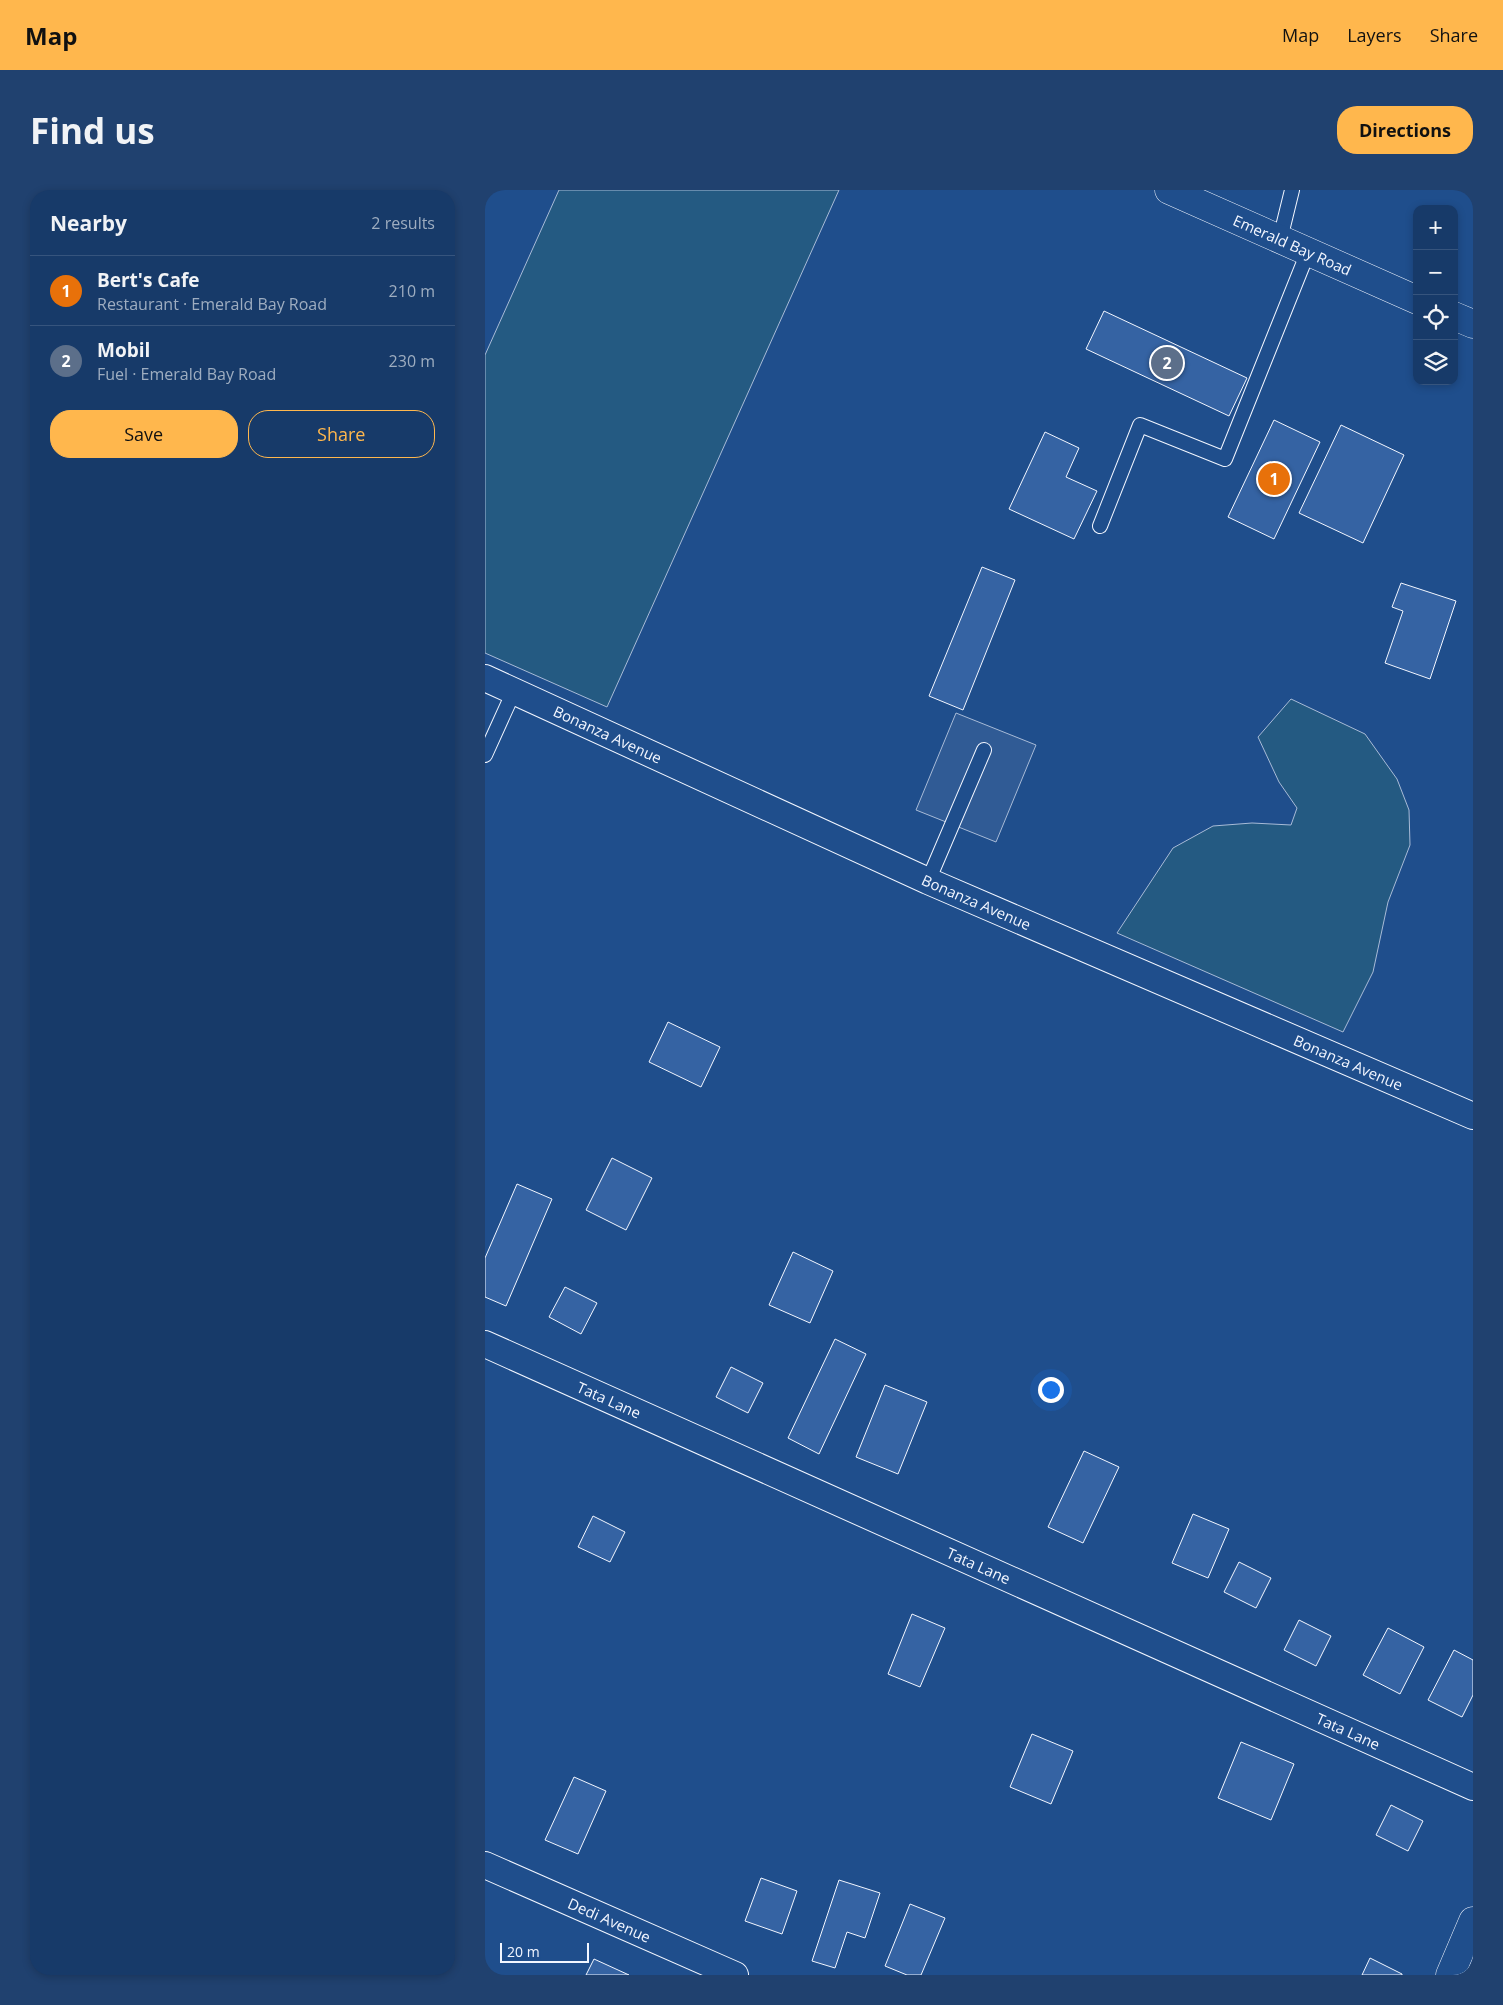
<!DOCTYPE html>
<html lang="en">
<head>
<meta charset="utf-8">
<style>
  :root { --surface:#173a69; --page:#20416f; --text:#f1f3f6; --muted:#9eadc0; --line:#36547d; --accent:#ffb74d }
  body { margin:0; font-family:"Open Sans",sans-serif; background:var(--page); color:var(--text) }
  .controls { position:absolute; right:15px; top:15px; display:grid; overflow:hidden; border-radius:10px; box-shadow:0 2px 8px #0003 }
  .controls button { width:45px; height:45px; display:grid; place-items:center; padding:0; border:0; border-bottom:1px solid var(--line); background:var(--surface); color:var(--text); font:25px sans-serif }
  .scale { position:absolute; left:15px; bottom:12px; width:89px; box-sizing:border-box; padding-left:5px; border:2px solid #f2f6ff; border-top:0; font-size:14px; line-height:18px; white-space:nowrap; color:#f2f6ff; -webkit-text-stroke:4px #1f4e8c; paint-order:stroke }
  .you { position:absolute; left:565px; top:1199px; width:18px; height:18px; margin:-12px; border:4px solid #fff; border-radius:50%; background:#1a73e8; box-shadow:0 0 0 8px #1a73e833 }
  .badge { display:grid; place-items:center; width:32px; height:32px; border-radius:50%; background:var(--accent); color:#fff; font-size:16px; font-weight:700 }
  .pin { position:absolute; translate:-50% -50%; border:2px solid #fff; box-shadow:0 1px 5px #0006 }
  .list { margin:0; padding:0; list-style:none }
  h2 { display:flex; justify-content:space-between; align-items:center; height:65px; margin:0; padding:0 20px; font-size:21px }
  h2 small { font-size:16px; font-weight:400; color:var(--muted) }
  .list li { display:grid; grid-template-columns:32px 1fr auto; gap:15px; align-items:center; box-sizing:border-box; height:70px; padding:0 20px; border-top:1px solid var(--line) }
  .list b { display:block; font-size:19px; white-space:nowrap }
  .list p { margin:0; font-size:16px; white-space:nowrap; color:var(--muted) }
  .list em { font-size:16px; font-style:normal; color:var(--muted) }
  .actions { display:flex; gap:10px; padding:15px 20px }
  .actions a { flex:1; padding:11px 0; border:1px solid var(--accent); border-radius:20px; text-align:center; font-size:18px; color:var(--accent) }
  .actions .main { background:var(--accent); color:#111 }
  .icon { flex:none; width:28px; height:28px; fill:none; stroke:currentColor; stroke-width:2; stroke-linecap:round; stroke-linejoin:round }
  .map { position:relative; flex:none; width:988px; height:1785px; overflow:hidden; border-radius:20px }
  header { display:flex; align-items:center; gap:30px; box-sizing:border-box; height:70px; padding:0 25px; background:var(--accent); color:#111 }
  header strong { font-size:24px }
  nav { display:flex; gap:28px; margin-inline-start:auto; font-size:18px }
  .intro { display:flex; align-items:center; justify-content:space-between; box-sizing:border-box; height:120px; padding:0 30px }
  h1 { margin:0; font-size:35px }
  .button { padding:12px 22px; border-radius:20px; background:var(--accent); color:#111; font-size:18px; font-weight:700 }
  main { display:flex; gap:30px; padding:0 30px }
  aside { flex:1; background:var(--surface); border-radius:20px; box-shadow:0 2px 8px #0003 }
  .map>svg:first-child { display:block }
</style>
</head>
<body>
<header>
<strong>Map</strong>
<nav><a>Map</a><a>Layers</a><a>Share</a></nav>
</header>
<div class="intro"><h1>Find us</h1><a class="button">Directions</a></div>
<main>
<aside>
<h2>Nearby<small>2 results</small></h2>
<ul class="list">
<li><span class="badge" style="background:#e8710a">1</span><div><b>Bert's Cafe</b><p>Restaurant · Emerald Bay Road</p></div><em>210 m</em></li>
<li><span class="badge" style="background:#5c6f8a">2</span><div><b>Mobil</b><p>Fuel · Emerald Bay Road</p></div><em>230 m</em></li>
</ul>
<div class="actions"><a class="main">Save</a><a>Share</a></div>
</aside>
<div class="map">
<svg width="988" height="1785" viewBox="0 0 988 1785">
  <rect width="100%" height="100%" fill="#1f4e8c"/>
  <g fill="#245a82" stroke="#a8bbd7">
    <path d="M74 0H354L122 517 0 463V165Z"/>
    <path d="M806 509 880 544 912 589 924 620 925 655 903 712 888 782 858 842 632 743 688 658 728 636 767 633 806 635 812 618 794 592 773 547Z"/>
  </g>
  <path fill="#305b95" stroke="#a8bbd7" d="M471 523 551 555 511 652 431 620Z"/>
  <g fill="#3563a3" stroke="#f2f6ff">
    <path d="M619 121 762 188 744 226 601 159Z"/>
    <path d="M789 230 835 252 789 349 743 327Z"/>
    <path d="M856 235 919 265 878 353 814 323Z"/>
    <path d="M560 242 594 258 581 287 612 301 589 349 524 319Z"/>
    <path d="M497 377 530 390 478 520 444 506Z"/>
    <path d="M916 393 971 411 945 489 900 473 918 421 907 417Z"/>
    <path d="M183 832 235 857 216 897 164 872Z"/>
    <path d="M127 968 167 988 141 1040 101 1020Z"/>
    <path d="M32 994 67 1009 21 1116 0 1107V1068Z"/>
    <path d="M308 1062 348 1081 325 1133 284 1115Z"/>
    <path d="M80 1097 112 1113 96 1144 64 1127Z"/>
    <path d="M350 1149 381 1164 334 1264 303 1248Z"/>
    <path d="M246 1177 278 1193 263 1223 231 1207Z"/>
    <path d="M400 1195 442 1212 413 1284 371 1267Z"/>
    <path d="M599 1261 634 1277 598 1353 563 1337Z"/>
    <path d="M708 1324 744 1339 723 1388 687 1373Z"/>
    <path d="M108 1326 140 1342 125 1372 93 1357Z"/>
    <path d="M754 1372 786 1388 771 1418 739 1402Z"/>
    <path d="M427 1424 460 1438 435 1497 403 1484Z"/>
    <path d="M814 1430 846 1446 831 1476 799 1460Z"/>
    <path d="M903 1438 939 1457 915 1504 878 1485Z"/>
    <path d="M969 1460 988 1470V1505L977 1527 943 1510Z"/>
    <path d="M547 1544 588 1561 566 1614 525 1597Z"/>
    <path d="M756 1552 809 1574 786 1630 733 1608Z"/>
    <path d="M89 1587 121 1601 93 1664 60 1650Z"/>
    <path d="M906 1615 938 1631 923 1661 891 1645Z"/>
    <path d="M276 1688 312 1701 297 1744 260 1731Z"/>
    <path d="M354 1690 395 1703 380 1748 362 1742 350 1778 327 1771Z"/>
    <path d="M425 1714 460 1728 436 1785H422L400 1776Z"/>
    <path d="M885 1768 917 1784V1785H877Z"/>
    <path d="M109 1769 144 1785H101Z"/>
  </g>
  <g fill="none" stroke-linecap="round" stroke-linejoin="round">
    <defs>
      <g id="service">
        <path d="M795 49 807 0"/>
        <path d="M615 336 655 235 740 269 823 62"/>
        <path d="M0 565 29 501"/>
        <path d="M443 691 499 560"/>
      </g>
      <g id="minor">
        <path id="s1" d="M0 488 443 691 988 926"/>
        <path id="s2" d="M0 1154 988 1597"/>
        <path id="s3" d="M0 1675 250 1785"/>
      </g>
      <path id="tertiary" d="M965 1785 988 1731"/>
      <g id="trunk">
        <path id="s4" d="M684 0 932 110"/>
        <path d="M969 126 988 134"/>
      </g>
    </defs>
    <use href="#service" stroke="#f2f6ff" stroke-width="16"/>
    <use href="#minor" stroke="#f2f6ff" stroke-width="28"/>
    <use href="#tertiary" stroke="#f2f6ff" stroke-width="29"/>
    <use href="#trunk" stroke="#f2f6ff" stroke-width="29"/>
    <use href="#service" stroke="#1f4e8c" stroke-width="14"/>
    <use href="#minor" stroke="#1f4e8c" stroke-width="26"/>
    <use href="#tertiary" stroke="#1f4e8c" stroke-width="28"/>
    <use href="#trunk" stroke="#1f4e8c" stroke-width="28"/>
  </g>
  <g text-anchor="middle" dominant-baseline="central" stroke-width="4" stroke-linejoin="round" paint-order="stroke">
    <g font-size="15" fill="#f2f6ff" stroke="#1f4e8c">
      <text stroke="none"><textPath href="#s4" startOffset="135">Emerald Bay Road</textPath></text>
      <text stroke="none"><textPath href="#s1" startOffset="135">Bonanza Avenue</textPath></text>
      <text stroke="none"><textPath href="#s1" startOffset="540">Bonanza Avenue</textPath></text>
      <text stroke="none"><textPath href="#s1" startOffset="945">Bonanza Avenue</textPath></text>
      <text stroke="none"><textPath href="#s2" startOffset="136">Tata Lane</textPath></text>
      <text stroke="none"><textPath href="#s2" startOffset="541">Tata Lane</textPath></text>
      <text stroke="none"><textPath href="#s2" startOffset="946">Tata Lane</textPath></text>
      <text stroke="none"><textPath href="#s3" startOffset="136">Dedi Avenue</textPath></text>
    </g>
  </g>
</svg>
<div class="controls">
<button>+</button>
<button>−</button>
<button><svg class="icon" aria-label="locate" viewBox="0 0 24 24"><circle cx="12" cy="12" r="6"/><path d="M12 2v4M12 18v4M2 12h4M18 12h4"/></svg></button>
<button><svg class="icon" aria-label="layers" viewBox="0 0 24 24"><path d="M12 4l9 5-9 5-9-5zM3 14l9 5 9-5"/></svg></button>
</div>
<div class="scale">20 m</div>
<div class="you"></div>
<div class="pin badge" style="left:789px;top:289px;background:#e8710a">1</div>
<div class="pin badge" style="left:682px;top:173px;background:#5c6f8a">2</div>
</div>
</main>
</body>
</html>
